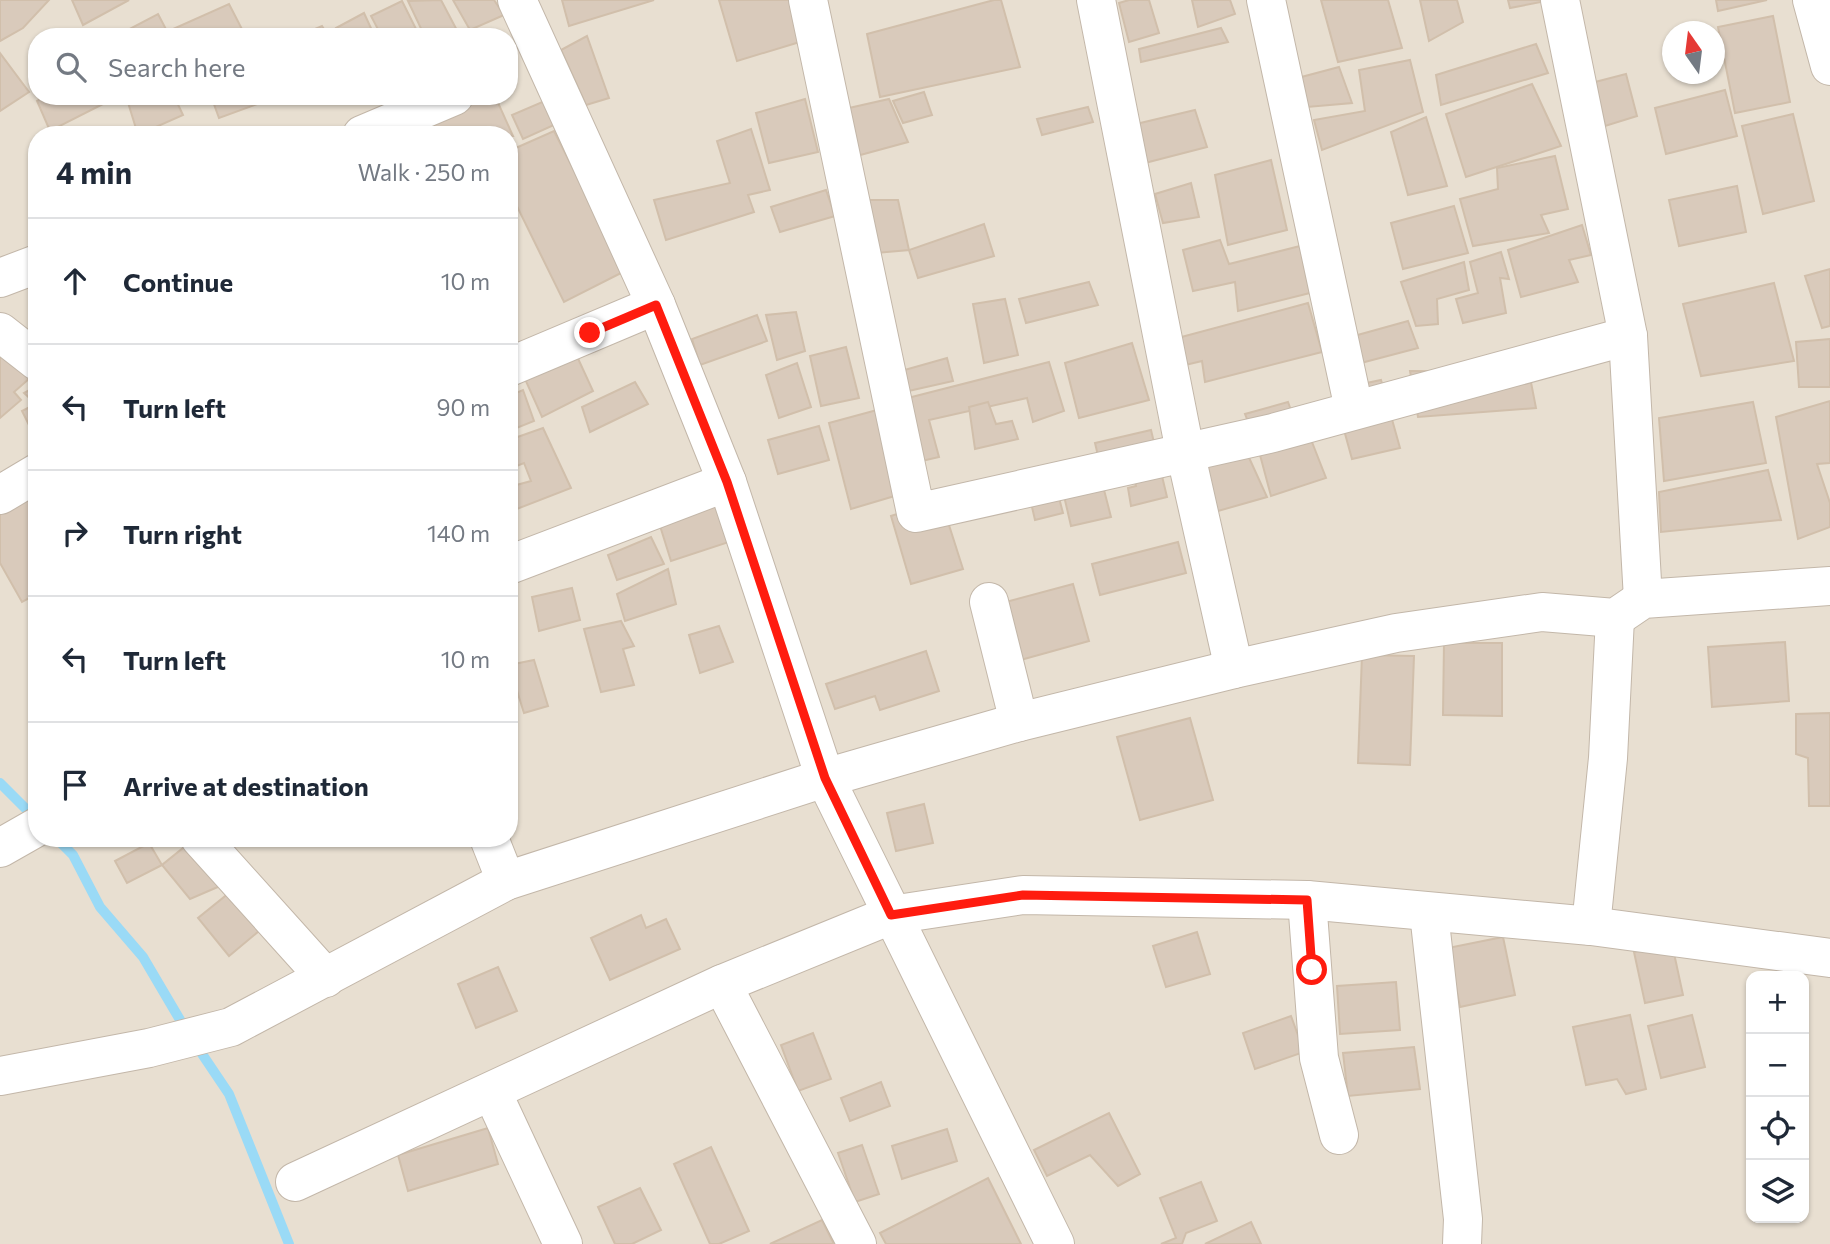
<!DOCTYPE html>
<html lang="en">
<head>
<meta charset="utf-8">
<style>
  :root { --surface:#fff; --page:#f2f2f3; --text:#1f2937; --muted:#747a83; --line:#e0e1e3 }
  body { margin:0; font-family:Commissioner,sans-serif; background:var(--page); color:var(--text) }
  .controls { position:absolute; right:21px; bottom:21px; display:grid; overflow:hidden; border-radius:14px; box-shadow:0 2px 5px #0004 }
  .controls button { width:63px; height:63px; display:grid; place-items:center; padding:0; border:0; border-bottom:2px solid var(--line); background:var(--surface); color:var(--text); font:35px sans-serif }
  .compass { position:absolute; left:1662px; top:21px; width:63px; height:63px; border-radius:50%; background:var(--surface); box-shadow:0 2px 5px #0004; rotate:346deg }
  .stop { position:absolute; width:21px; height:21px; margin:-16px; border:5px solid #ff1c0f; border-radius:50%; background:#fff }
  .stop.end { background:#ff1c0f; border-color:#fff; box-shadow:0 2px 7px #0008 }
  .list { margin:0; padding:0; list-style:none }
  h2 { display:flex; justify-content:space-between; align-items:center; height:91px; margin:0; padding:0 28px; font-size:30px }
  h2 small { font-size:23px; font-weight:400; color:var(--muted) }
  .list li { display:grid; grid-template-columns:46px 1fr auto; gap:21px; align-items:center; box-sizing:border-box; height:126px; padding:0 28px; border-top:2px solid var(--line) }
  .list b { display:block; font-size:26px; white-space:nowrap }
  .list em { font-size:23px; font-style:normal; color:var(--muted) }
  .icon { flex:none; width:38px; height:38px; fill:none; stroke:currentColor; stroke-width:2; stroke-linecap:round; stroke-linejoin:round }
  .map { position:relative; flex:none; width:1830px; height:1244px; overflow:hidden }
  .search { position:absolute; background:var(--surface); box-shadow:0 2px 5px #0004; left:28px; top:28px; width:490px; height:77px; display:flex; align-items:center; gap:18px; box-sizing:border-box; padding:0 24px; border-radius:28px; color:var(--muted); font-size:26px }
  .panel { position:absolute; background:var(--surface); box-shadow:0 2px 5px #0004; left:28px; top:126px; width:490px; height:721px; border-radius:28px }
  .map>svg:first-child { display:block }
</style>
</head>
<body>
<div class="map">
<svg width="1830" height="1244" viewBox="0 0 1830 1244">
  <rect width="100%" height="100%" fill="#f4ede4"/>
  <path fill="#e8dfd1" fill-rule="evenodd" d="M0 0H1830V1244H0ZM1672 32H1714V74H1672ZM37 37H509V96H37ZM37 135H509V838H37ZM1751 976H1804V1218H1751Z"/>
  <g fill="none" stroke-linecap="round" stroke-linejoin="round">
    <g stroke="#9adaf6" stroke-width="10">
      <path d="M0 783 36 819"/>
      <path d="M56 838 73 855 100 907 143 957 186 1030"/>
      <path d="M196 1045 229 1094 289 1244"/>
    </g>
  </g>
  <g fill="#d9cabb" stroke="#d1bfab" stroke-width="2">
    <path d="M0 0H49L23 28 0 41Z"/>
    <path d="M72 0H129L83 25Z"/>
    <path d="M441 0 460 36 425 37 408 1Z"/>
    <path d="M453 0H494L504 15 470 30Z"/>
    <path d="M562 0H654L569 26Z"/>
    <path d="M719 0H792L803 41 737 61Z"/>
    <path d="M994 0H1001L1020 67 880 97 867 34Z"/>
    <path d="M1129 0H1149L1159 33 1129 42 1119 3Z"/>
    <path d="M1192 0H1230L1235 14 1198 27Z"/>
    <path d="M1321 0H1388L1402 48 1338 62Z"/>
    <path d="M1420 0H1457L1463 22 1429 41Z"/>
    <path d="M1508 0H1541V2L1510 8Z"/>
    <path d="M1716 0H1767L1718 11Z"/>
    <path d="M402 1 420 37H382L371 16Z"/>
    <path d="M229 4 246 37H176L173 29Z"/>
    <path d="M364 13 375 37H340L336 28Z"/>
    <path d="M158 14 170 37H121L120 34Z"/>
    <path d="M1773 16 1790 102 1735 113 1718 27Z"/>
    <path d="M322 26 329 37H296Z"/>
    <path d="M1221 28 1228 42 1141 62 1139 49Z"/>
    <path d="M587 36 609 98 586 105 561 50Z"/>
    <path d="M1536 44 1548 73 1441 105 1436 75Z"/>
    <path d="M0 53 29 92 0 111Z"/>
    <path d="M1410 60 1423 112 1322 150 1314 120 1365 111 1359 70Z"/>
    <path d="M1339 67 1352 103 1307 107 1294 79Z"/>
    <path d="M1626 74 1637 116 1605 126 1595 82Z"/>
    <path d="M1532 84 1561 146 1466 177 1446 114Z"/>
    <path d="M1725 90 1737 136 1666 154 1655 108Z"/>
    <path d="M924 92 932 115 903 123 893 101Z"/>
    <path d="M46 96H99L103 104 50 131 37 101Z"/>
    <path d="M126 96H174L183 115 138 135Z"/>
    <path d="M211 96H270L271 99 219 118Z"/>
    <path d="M407 96H495L513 136 423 135Z"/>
    <path d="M554 97 565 120 523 139 512 115Z"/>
    <path d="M805 99 818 152 769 163 756 113Z"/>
    <path d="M889 99 908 142 853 157 840 110Z"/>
    <path d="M1088 107 1093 122 1042 135 1037 119Z"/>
    <path d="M1195 110 1207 147 1145 163 1136 124Z"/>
    <path d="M1793 114 1814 201 1763 214 1742 126Z"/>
    <path d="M1426 117 1447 186 1408 195 1391 132Z"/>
    <path d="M751 129 770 190 748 195 754 212 666 240 654 200 730 183 717 141Z"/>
    <path d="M554 131 625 271 564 302 509 190V151Z"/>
    <path d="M1555 156 1568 209 1541 215 1549 233 1473 246 1460 199 1498 189 1497 168Z"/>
    <path d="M1271 160 1287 230 1228 245 1215 175Z"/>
    <path d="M1191 183 1199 217 1163 223 1155 194Z"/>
    <path d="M1737 186 1746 232 1679 246 1669 200Z"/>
    <path d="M826 190 835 216 780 232 771 207Z"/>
    <path d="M860 200H898L909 250 876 253Z"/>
    <path d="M1454 206 1468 253 1403 269 1391 223Z"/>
    <path d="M984 224 994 256 918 278 909 250Z"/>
    <path d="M1582 225 1591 255 1569 260 1578 282 1521 297 1508 250Z"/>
    <path d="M1220 240 1229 264 1300 246 1310 293 1238 311 1235 282 1193 291 1183 250Z"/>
    <path d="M1501 252 1509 279 1500 278 1506 313 1463 323 1456 299 1478 293 1470 262Z"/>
    <path d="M1464 262 1469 290 1437 299 1438 324 1416 326 1401 282Z"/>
    <path d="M1830 269V326L1822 328 1805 276Z"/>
    <path d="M1089 282 1098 305 1026 323 1019 299Z"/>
    <path d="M1774 283 1794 361 1701 376 1683 304Z"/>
    <path d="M1005 299 1018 355 984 363 973 304Z"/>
    <path d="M1308 303 1322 352 1205 382 1202 361 1181 366 1174 339Z"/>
    <path d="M796 312 805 351 777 360 766 315Z"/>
    <path d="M757 315 767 341 700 365 692 339Z"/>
    <path d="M1408 321 1418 348 1361 363 1354 336Z"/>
    <path d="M1830 339V387H1799L1796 342Z"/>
    <path d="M1132 343 1149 400 1079 418 1065 363Z"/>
    <path d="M846 347 859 398 821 406 810 356Z"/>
    <path d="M575 352 593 391 542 417 525 379Z"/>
    <path d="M0 353 31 377 14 392 21 400 0 418Z"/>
    <path d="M947 358 953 381 904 392 901 371Z"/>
    <path d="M1049 362 1064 411 1033 422 1027 398 929 420 939 457 913 463 900 400Z"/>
    <path d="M797 363 811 407 779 418 766 375Z"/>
    <path d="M1410 371 1529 372 1536 408 1418 417Z"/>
    <path d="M1381 380 1400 448 1352 459 1333 390Z"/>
    <path d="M635 382 648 404 590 432 582 407Z"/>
    <path d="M37 386V423L30 427 22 411 36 404 24 393Z"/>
    <path d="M523 390 534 421 509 431V396Z"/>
    <path d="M1830 401V463L1817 464 1830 503V527L1798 539 1776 417Z"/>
    <path d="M988 402 996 424 1012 421 1018 439 975 449 969 407Z"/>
    <path d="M1288 402 1300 435 1259 450 1245 414Z"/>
    <path d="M1753 402 1766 463 1664 481 1659 418Z"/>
    <path d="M877 410 898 495 851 509 829 423Z"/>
    <path d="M819 426 829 460 778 474 768 440Z"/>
    <path d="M543 428 571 488 509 512V487L531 481 524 463 509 469V440Z"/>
    <path d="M1151 430 1167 497 1131 506 1128 488 1136 486 1128 454 1100 464 1095 443Z"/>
    <path d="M1310 437 1326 478 1271 496 1260 455Z"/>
    <path d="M1246 451 1267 497 1211 513 1198 464Z"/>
    <path d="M1096 459 1111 517 1071 526 1058 470Z"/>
    <path d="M1768 470 1781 520 1661 532 1659 492Z"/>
    <path d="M1053 475 1063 513 1035 520 1026 481Z"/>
    <path d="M37 493V594L22 602 0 563V512Z"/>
    <path d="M712 496 732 541 671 561 656 513Z"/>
    <path d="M941 500 963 569 911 584 891 516Z"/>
    <path d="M651 537 664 564 617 580 608 555Z"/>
    <path d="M1178 542 1186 573 1100 595 1092 564Z"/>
    <path d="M668 569 676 604 625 621 617 594Z"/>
    <path d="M1073 584 1089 641 1017 661 1002 603Z"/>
    <path d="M572 588 580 620 539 631 532 597Z"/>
    <path d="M621 621 634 646 623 649 634 685 601 692 584 629Z"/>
    <path d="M719 626 733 662 700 673 689 635Z"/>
    <path d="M1785 642 1789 701 1712 707 1708 647Z"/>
    <path d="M1444 643H1502V716L1443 715Z"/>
    <path d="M926 651 939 691 880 710 875 696 835 709 826 684Z"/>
    <path d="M1362 655 1414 656 1410 765 1358 763Z"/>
    <path d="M534 660 548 706 524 713 509 665Z"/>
    <path d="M1830 713V806H1809L1808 758 1796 754V714Z"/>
    <path d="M1190 718 1213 800 1140 820 1117 737Z"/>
    <path d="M924 804 933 843 896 851 887 813Z"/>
    <path d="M193 840 227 883 190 899 162 865Z"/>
    <path d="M149 843 162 865 127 883 115 861Z"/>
    <path d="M234 889 265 926 229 956 198 918Z"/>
    <path d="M641 915 646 928 666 919 680 949 610 980 591 938Z"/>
    <path d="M1197 932 1210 974 1166 987 1153 946Z"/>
    <path d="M1503 937 1515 995 1460 1007 1448 948Z"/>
    <path d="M1672 944 1683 995 1645 1003 1634 952Z"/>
    <path d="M498 967 517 1011 476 1028 458 984Z"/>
    <path d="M1396 982 1400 1030 1340 1034 1337 986Z"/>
    <path d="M1630 1015 1646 1089 1626 1094 1617 1079 1586 1085 1573 1027Z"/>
    <path d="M1692 1015 1705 1067 1661 1078 1648 1026Z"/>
    <path d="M1291 1016 1304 1052 1255 1069 1243 1033Z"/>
    <path d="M813 1033 831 1079 798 1091 781 1045Z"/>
    <path d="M1414 1047 1420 1089 1348 1096 1343 1053Z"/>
    <path d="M881 1082 890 1106 850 1121 841 1098Z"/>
    <path d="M1109 1113 1140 1174 1118 1186 1090 1155 1047 1176 1034 1150Z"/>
    <path d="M488 1128 498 1164 408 1191 398 1155Z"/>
    <path d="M947 1129 957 1161 902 1179 892 1146Z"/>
    <path d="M862 1145 879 1194 855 1202 838 1153Z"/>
    <path d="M711 1147 749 1231 719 1244H710L674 1164Z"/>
    <path d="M988 1178 1021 1244H886L880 1233Z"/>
    <path d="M1201 1182 1217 1221 1186 1233 1182 1244H1161L1176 1238 1160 1198Z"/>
    <path d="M640 1188 661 1230 632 1244H615L598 1207Z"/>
    <path d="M822 1220 834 1244H770Z"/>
    <path d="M1251 1222 1261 1244H1205Z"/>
  </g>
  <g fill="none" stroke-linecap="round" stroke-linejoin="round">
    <defs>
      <g id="minor">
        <path d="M517 0 656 305 727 482 825 778 1055 1244"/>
        <path d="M808 0 916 513 1273 433 1628 336"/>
        <path d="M1096 0 1185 451 1234 669"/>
        <path d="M1266 0 1354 409"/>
        <path d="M1560 0 1628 336 1643 599"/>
        <path d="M1812 0 1830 66"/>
        <path d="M362 135 454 96"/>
        <path d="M0 278 37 264"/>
        <path d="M0 332 37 361"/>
        <path d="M509 367 656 305"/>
        <path d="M0 495 37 473"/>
        <path d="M509 565 727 482"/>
        <path d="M989 602 1019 722"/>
        <path d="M200 838 326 978"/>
        <path d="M489 838 506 881"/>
        <path d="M0 848 37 827"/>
        <path d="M1307 900 1319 1058 1339 1135"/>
        <path d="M1429 913 1463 1219 1462 1244"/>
        <path d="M1591 926 1608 758 1615 618"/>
        <path d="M722 984 857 1244"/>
        <path d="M0 1076 149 1048 231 1027 506 881 825 778 1019 722 1234 669 1396 633 1542 612 1615 618 1643 599 1830 586"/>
        <path d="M492 1092 563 1244"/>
        <path d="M295 1182 722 984 891 915 1023 895 1307 900 1591 926 1830 958"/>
      </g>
    </defs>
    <use href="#minor" stroke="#c3b7a9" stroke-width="40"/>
    <use href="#minor" stroke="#fff" stroke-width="38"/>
  </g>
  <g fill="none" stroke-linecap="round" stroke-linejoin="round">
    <path stroke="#ff1c0f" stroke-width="9" d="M590 333 656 305 727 482 825 778 891 915 1023 895 1307 900 1312 970"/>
  </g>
</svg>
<div class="controls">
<button>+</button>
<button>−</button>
<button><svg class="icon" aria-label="locate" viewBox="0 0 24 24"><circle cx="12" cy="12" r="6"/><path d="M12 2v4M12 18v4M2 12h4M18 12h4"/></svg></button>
<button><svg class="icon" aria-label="layers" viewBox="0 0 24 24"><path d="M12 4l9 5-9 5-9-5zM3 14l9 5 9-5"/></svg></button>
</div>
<svg class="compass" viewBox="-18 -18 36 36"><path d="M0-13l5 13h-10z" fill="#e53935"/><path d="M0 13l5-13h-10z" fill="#747a83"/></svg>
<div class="stop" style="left:1312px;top:970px"></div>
<div class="stop end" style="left:590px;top:333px"></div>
<div class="search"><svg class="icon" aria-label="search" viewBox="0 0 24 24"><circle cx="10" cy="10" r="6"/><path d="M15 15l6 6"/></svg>Search here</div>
<section class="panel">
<h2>4 min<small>Walk · 250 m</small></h2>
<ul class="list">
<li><svg class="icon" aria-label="ahead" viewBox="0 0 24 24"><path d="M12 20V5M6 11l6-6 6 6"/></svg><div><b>Continue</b></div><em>10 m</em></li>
<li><svg class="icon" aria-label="left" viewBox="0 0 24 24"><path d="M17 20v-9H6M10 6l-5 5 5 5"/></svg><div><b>Turn left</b></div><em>90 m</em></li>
<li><svg class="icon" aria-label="right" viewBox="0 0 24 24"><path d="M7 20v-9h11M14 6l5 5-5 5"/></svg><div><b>Turn right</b></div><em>140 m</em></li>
<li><svg class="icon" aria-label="left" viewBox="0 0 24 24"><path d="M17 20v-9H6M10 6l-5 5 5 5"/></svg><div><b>Turn left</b></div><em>10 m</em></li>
<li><svg class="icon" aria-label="arrive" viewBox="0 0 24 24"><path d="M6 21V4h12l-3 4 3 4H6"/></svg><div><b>Arrive at destination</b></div></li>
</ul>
</section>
</div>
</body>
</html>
